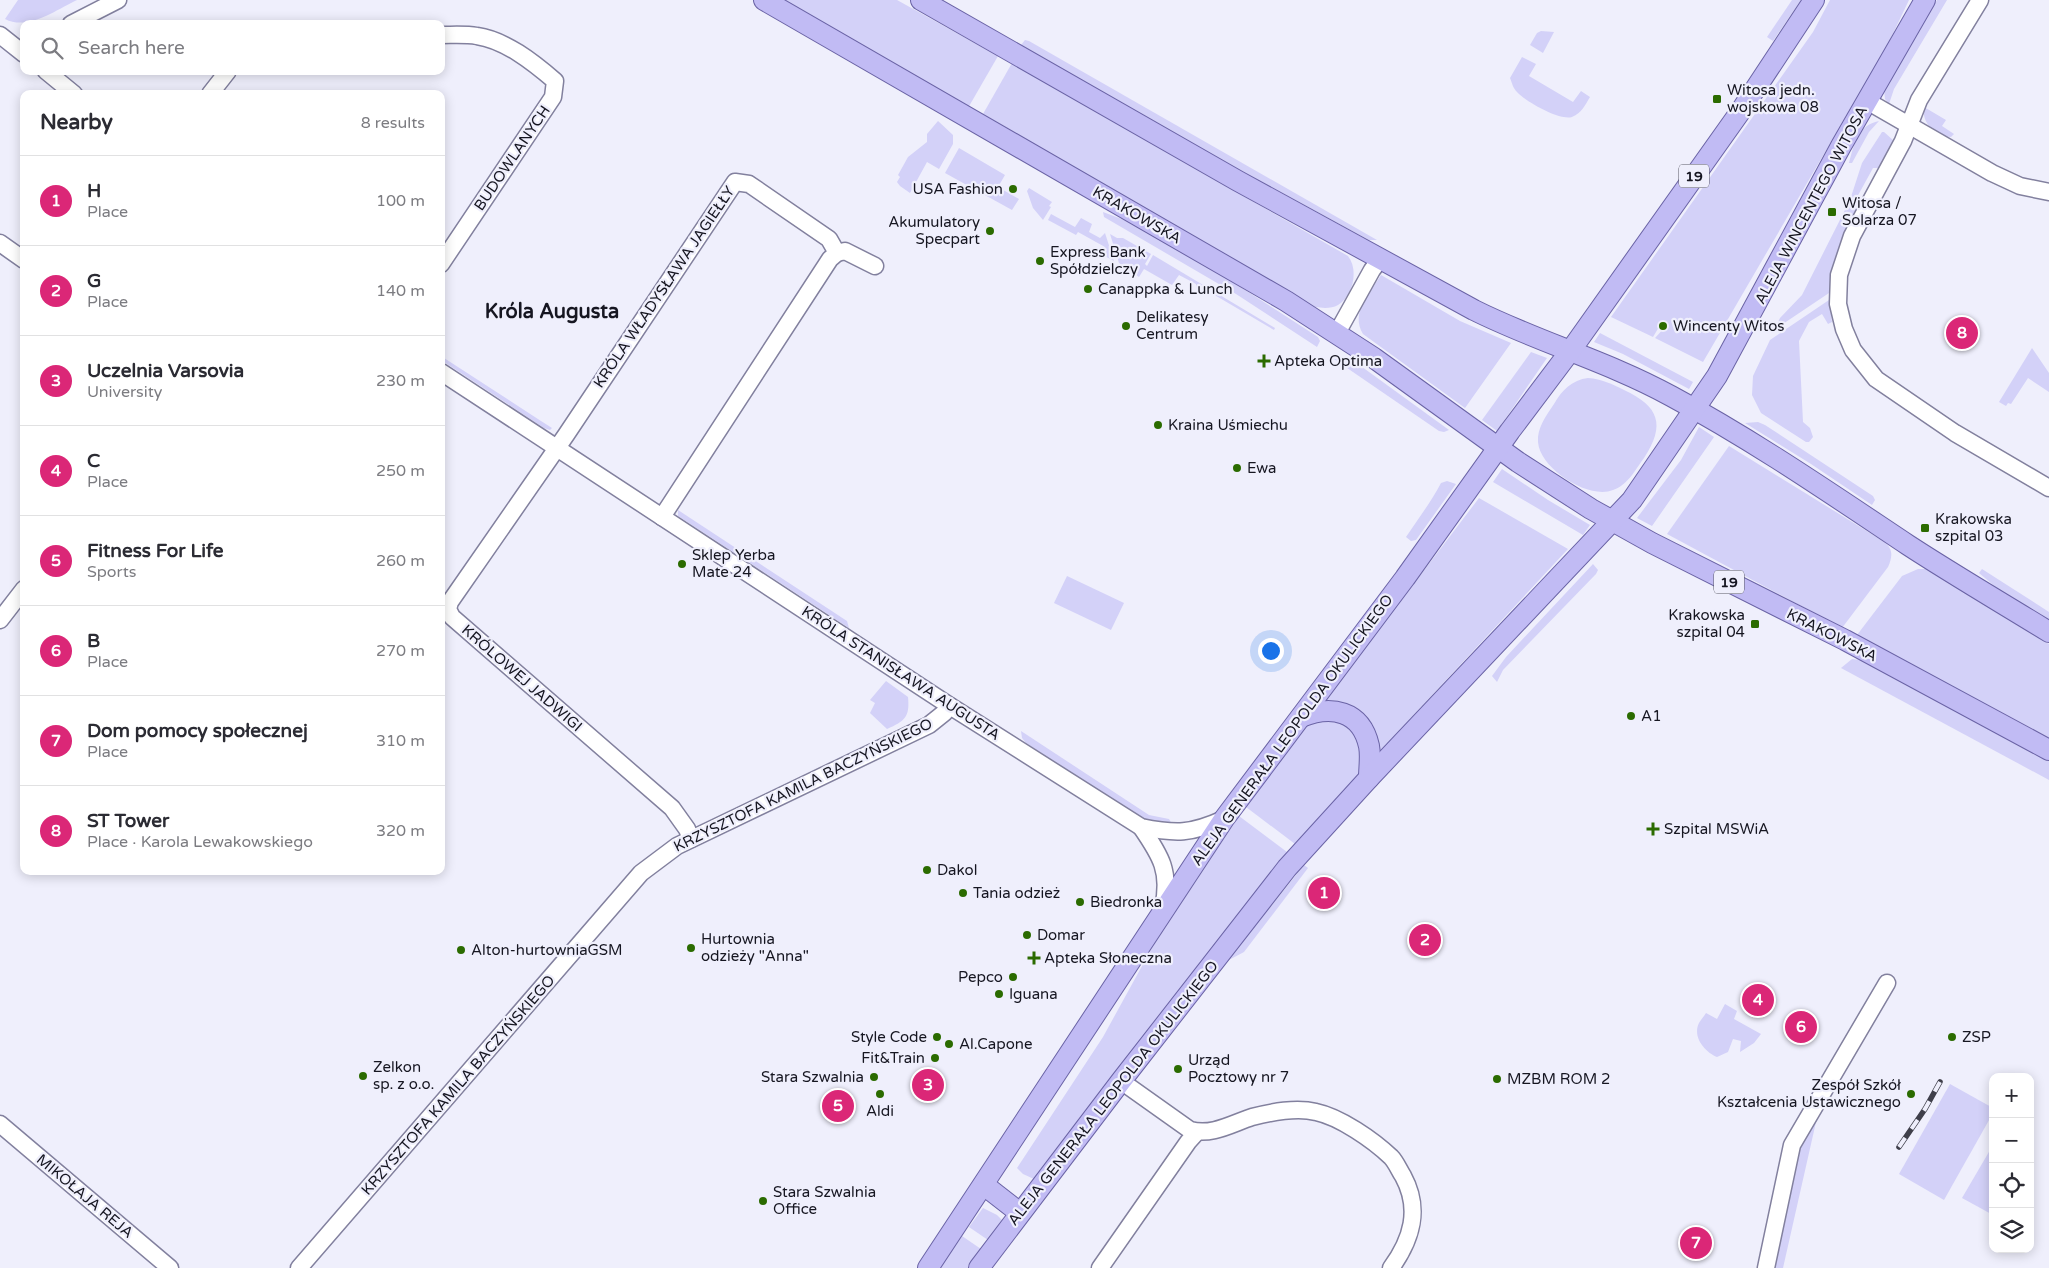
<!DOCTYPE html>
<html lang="en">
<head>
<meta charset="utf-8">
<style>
  :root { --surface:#fff; --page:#f2f2f3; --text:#2b2b33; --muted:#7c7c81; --line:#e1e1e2; --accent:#db2777 }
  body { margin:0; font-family:"Varela Round",sans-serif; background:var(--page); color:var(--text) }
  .controls { position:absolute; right:15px; bottom:15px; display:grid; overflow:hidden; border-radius:10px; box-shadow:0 2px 12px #0003 }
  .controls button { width:45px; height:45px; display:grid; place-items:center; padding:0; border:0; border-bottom:1px solid var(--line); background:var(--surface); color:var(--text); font:25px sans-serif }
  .you { position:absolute; left:1270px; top:650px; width:18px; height:18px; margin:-12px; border:4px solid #fff; border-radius:50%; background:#1a73e8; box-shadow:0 0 0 8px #1a73e833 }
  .badge { display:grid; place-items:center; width:32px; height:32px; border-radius:50%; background:var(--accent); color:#fff; font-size:16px; font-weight:700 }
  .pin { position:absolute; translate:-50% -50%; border:2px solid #fff; box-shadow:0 1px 5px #0006 }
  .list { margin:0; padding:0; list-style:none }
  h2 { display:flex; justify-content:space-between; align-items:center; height:65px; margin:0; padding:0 20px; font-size:21px }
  h2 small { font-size:16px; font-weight:400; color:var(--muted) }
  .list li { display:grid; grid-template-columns:32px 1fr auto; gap:15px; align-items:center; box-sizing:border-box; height:90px; padding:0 20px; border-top:1px solid var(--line) }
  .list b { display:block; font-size:19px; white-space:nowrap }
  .list p { margin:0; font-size:16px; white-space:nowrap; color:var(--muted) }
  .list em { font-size:16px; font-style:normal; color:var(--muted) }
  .icon { flex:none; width:28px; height:28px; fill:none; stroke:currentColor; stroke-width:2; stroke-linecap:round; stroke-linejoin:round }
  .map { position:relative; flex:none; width:2049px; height:1268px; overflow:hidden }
  .search { position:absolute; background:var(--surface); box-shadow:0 2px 12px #0003; left:20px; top:20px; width:425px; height:55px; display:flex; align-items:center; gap:12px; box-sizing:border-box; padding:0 18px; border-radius:10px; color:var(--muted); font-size:19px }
  .panel { position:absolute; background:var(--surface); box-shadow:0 2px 12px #0003; left:20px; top:90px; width:425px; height:785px; border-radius:10px }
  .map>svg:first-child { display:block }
</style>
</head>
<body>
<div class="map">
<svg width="2049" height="1268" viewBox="0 0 2049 1268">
  <rect width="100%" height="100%" fill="#efeffc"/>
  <g fill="#d3d1f8">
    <path d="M18 0H77C56 10 28 31 5 19Z"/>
    <path d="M784 0H897L998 56 968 108Z"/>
    <path d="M1792 0H1801L1773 41 1767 37Z"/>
    <path d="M1830 0H1909L1888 44 1703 362 1655 338 1666 326 1662 322 1653 337 1611 317 1813 32Z"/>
    <path d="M1937 0H1947L1894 89 1889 104 1885 99 1884 90Z"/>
    <path d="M1541 31 1554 32 1543 53 1530 45 1537 33Z"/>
    <path d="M1025 40 1029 41 1377 240H1369L1210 154 1021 45Z"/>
    <path d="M1522 57 1536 64 1529 76 1573 102 1581 91 1590 97C1585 105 1582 113 1572 117 1560 121 1526 102 1517 92 1513 88 1512 83 1510 78Z"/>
    <path d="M1012 63 1348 256C1359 270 1353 296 1338 305 1331 309 1322 308 1315 307L983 114Z"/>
    <path d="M1924 107 1946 120 1942 126 1954 134 1951 137C1936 137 1921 123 1924 107Z"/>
    <path d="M938 121 953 135V144L939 169 927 162 910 193 900 186 897 182 900 177 898 175 908 157 927 142V134Z"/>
    <path d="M1879 121 1869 132 1852 163H1849C1854 144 1858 125 1879 121Z"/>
    <path d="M1882 132H1884L1894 141 1879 168H1873L1856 199 1860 204 1850 200 1862 163Z"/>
    <path d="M959 148 1005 175 998 187 1019 199 1012 210 945 173Z"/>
    <path d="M1029 188 1052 202 1049 206 1051 207 1043 220 1033 208 1027 191Z"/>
    <path d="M1848 204 1858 209C1841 240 1834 258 1829 293L1774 330 1780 318 1802 295Z"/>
    <path d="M1103 212 1127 221 1169 244 1239 286 1318 337 1320 341 1317 347 1236 294 1104 217Z"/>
    <path d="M1051 214 1075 227 1081 218 1092 224 1089 232 1100 238 1105 233 1114 261 1101 254 1105 247 1078 232 1076 235 1048 220Z"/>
    <path d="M1110 234 1117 238H1123L1151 254 1145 264 1147 266 1153 255 1275 328 1274 330 1201 287 1196 289V284L1179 275 1172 285 1144 269 1139 277 1119 263Z"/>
    <path d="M1381 275 1460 321 1511 343 1465 408 1363 334C1350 312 1370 293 1381 275Z"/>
    <path d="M1829 300 1832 322 1828 324 1822 314 1809 322 1799 341 1803 422 1810 428 1813 437 1809 442H1806L1761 413 1752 395 1753 376 1770 340Z"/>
    <path d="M1600 333 1693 382 1689 389 1623 354 1594 342Z"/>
    <path d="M2032 348 2049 373V392L2028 378 2011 404 2008 403 2006 406 1999 402Z"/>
    <path d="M1531 352 1547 358 1497 431 1482 420Z"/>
    <path d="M441 356 541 421 552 428 550 430 544 428 441 360Z"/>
    <path d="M1334 359 1346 360 1358 364 1449 430 1444 432 1439 431Z"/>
    <path d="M1588 378C1602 379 1612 384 1624 390 1659 406 1666 425 1644 458 1635 470 1628 485 1613 490 1589 500 1540 469 1538 442 1537 428 1546 416 1554 404 1562 390 1572 380 1588 378Z"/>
    <path d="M1758 422 1765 425 1873 496 1875 500 1872 505 1811 464 1745 423Z"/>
    <path d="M1699 427 1714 437 1652 526 1637 518 1681 460Z"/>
    <path d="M1729 446 1883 541C1893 548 1893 556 1888 567L1842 628 1667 534Z"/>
    <path d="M1502 469 1548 500 1590 525 1583 535 1493 482Z"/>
    <path d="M1447 481 1456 484 1416 540 1411 541 1406 537C1418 519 1431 502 1441 483Z"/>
    <path d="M1479 498 1568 549 1380 751C1379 736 1370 716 1355 709 1347 704 1334 704 1324 702Z"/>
    <path d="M678 510 847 621 849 628 678 516Z"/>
    <path d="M1593 564 1598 570 1596 574 1503 670 1497 682 1492 676 1506 657Z"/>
    <path d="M1918 569H1927L2049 644V738L1857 635 1902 576Z"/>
    <path d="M1982 569 2049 612V621L1999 590 1979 573Z"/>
    <path d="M1067 576 1124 603 1111 630 1054 603Z"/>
    <path d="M1852 659 1861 660 2049 760V780L1841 668Z"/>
    <path d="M886 681 908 697C910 717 905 721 887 729L870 713 875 703 870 700Z"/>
    <path d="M1324 719 1350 725C1359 741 1366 758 1358 776L1295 844 1246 807 1302 731 1311 721Z"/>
    <path d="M1021 731 1149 815 1169 819 1172 824 1145 821 1026 743 1022 738Z"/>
    <path d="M1239 816 1287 852 1034 1179 1023 1174 1017 1168 1103 1037 1153 946Z"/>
    <path d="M1304 865 1308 868 1244 952 1227 961Z"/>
    <path d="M1725 1004 1737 1011 1734 1019 1761 1034 1754 1043 1740 1052 1741 1041 1733 1039 1728 1052 1717 1057C1705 1052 1692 1037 1699 1023 1701 1020 1704 1016 1706 1013L1717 1019Z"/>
    <path d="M1950 1084 1993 1108V1113L1944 1200 1899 1174Z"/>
    <path d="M1821 1108 1822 1110 1816 1122 1783 1268H1776L1774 1262 1797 1149Z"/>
    <path d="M1993 1145V1215L1962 1198Z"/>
    <path d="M983 1208 997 1215 1002 1220 988 1240 969 1227Z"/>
    <path d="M962 1236 981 1249 968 1268H939Z"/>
  </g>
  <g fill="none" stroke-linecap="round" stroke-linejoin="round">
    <defs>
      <g id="minor">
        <path d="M1980 0 1919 100 1903 141 1852 236 1839 275 1838 304 1844 329 1853 350 1876 379 1955 433 2049 488"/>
        <path d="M71 24 118 0"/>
        <path d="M0 35 24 54"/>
        <path d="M441 35C453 35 465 34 477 36 505 40 533 62 555 81L553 97 441 264"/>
        <path d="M46 71 74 94"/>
        <path d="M210 94 228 71"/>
        <path d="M1867 101 1992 173 2020 186 2049 192"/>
        <path d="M0 243 24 260"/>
        <path d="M1337 333 1372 270 1381 258"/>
        <path d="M441 372 950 706 1141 827C1176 834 1191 834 1224 819"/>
        <path d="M662 517 830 259 837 253 845 251 875 266"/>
        <path d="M0 620 24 589"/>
        <path d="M1141 827C1161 856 1171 872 1163 908"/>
        <path d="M691 839 687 829 672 808 452 617 448 609 450 602 566 435 735 182 749 184 829 239 837 253"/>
        <path d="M1121 1081 1190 1130C1212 1136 1231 1124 1252 1117 1272 1112 1296 1107 1316 1112 1340 1117 1373 1140 1391 1157 1396 1162 1399 1170 1403 1176 1421 1209 1412 1239 1391 1268"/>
        <path d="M0 1124 170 1268"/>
        <path d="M299 1268 641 873 677 846 929 725 944 713 950 706"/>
        <path d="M1100 1268 1188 1142 1197 1132"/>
        <path d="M1766 1268 1792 1145 1887 983"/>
      </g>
      <g id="major">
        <path d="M764 0 1286 301 1374 358 1518 462 1591 509 1652 543 1845 640 2049 750"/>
        <path d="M921 0 1238 181 1474 310C1538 342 1607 361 1671 396 1753 440 1830 493 1908 545 1954 575 2002 603 2049 632"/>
        <path d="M1301 717C1331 705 1361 710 1369 746 1371 756 1369 768 1369 778"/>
        <path d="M984 1185 1020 1213"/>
        <path d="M928 1268 1224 819 1405 578 1510 431 1571 350 1740 112 1814 0"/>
        <path d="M979 1268 1121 1081 1287 868 1369 778 1632 500 1717 376 1841 146 1925 0"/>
      </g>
    </defs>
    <use href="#minor" stroke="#82809e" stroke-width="19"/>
    <use href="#major" stroke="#6a63a5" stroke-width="22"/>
    <use href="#minor" stroke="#fff" stroke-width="16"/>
    <use href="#major" stroke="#c1bbf4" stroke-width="20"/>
    <defs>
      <path id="rail" d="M1899 1147 1925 1109 1940 1082"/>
    </defs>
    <use href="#rail" stroke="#3f3f4a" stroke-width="5.5"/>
    <use href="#rail" stroke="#efeffc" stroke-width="4" stroke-dasharray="11" stroke-linecap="butt"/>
  </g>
  <g fill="#2b6b00" stroke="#efeffc" stroke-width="2">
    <rect x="1712" y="94" width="10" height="10" rx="2.5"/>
    <circle cx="1013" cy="189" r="5"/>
    <rect x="1827" y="207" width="10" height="10" rx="2.5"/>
    <circle cx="990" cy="231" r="5"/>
    <circle cx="1040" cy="261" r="5"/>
    <circle cx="1088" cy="289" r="5"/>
    <circle cx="1126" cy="326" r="5"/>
    <circle cx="1663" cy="326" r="5"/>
    <path d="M1261.5 353.5h5v5h5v5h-5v5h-5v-5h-5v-5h5z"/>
    <circle cx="1158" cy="425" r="5"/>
    <circle cx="1237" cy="468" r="5"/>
    <rect x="1920" y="523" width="10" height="10" rx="2.5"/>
    <circle cx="682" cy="564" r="5"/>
    <rect x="1750" y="619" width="10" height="10" rx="2.5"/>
    <circle cx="1631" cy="716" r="5"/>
    <path d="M1650.5 821.5h5v5h5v5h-5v5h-5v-5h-5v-5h5z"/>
    <circle cx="927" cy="870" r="5"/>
    <circle cx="963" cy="893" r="5"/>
    <circle cx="1080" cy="902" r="5"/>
    <circle cx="1027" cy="935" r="5"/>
    <circle cx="691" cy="948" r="5"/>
    <circle cx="461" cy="950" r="5"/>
    <path d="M1031.5 950.5h5v5h5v5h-5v5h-5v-5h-5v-5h5z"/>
    <circle cx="1013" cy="977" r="5"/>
    <circle cx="999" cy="994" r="5"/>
    <circle cx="937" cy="1037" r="5"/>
    <circle cx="1952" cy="1037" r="5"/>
    <circle cx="949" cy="1044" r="5"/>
    <circle cx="935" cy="1058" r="5"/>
    <circle cx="1178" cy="1069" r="5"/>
    <circle cx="363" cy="1076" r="5"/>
    <circle cx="874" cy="1077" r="5"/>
    <circle cx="1497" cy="1079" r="5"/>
    <circle cx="880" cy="1094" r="5"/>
    <circle cx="1911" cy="1094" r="5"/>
    <circle cx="763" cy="1201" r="5"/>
  </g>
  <g text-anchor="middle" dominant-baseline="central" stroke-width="4.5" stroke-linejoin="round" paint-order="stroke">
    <g fill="#efeffc" stroke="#575763" stroke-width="1">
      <rect x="1679" y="164.5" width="30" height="23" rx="4"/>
      <rect x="1714" y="570.5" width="30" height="23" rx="4"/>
    </g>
    <g font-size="14" font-weight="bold" fill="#161621">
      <text x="1694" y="176">19</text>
      <text x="1729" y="582">19</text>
    </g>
    <g font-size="15" fill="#161621" stroke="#efeffc" text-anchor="start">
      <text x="1727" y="90">Witosa jedn.<tspan x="1727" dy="17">wojskowa 08</tspan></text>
      <text x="1003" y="189" text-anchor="end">USA Fashion</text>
      <text x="1842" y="203">Witosa /<tspan x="1842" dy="17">Solarza 07</tspan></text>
      <text x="980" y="222" text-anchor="end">Akumulatory<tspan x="980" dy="17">Specpart</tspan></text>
      <text x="1050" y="252">Express Bank<tspan x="1050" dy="17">Spółdzielczy</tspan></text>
      <text x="1098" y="289">Canappka &amp; Lunch</text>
      <text x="1136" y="317">Delikatesy<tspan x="1136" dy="17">Centrum</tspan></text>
      <text x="1673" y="326">Wincenty Witos</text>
      <text x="1274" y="361">Apteka Optima</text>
      <text x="1168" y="425">Kraina Uśmiechu</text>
      <text x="1247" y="468">Ewa</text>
      <text x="1935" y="519">Krakowska<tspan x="1935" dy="17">szpital 03</tspan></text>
      <text x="692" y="555">Sklep Yerba<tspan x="692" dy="17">Mate 24</tspan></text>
      <text x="1745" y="615" text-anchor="end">Krakowska<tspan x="1745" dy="17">szpital 04</tspan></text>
      <text x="1641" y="716">A1</text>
      <text x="1664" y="829">Szpital MSWiA</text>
      <text x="937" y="870">Dakol</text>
      <text x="973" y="893">Tania odzież</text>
      <text x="1090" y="902">Biedronka</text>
      <text x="1037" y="935">Domar</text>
      <text x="701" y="939">Hurtownia<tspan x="701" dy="17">odzieży "Anna"</tspan></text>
      <text x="471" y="950">Alton-hurtowniaGSM</text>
      <text x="1044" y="958">Apteka Słoneczna</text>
      <text x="1003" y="977" text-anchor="end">Pepco</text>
      <text x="1009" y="994">Iguana</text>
      <text x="927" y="1037" text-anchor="end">Style Code</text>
      <text x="1962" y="1037">ZSP</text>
      <text x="959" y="1044">Al.Capone</text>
      <text x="925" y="1058" text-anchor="end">Fit&amp;Train</text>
      <text x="1188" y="1060">Urząd<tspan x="1188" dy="17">Pocztowy nr 7</tspan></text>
      <text x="373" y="1067">Zelkon<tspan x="373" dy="17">sp. z o.o.</tspan></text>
      <text x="864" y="1077" text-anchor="end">Stara Szwalnia</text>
      <text x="1507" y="1079">MZBM ROM 2</text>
      <text x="1901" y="1085" text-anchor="end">Zespół Szkół<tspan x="1901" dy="17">Kształcenia Ustawicznego</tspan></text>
      <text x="880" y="1111" text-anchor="middle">Aldi</text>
      <text x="773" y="1192">Stara Szwalnia<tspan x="773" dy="17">Office</tspan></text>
    </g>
    <g font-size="15" fill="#161621" stroke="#efeffc">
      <text transform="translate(512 158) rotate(-56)">BUDOWLANYCH</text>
      <text transform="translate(1811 205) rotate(-62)">ALEJA WINCENTEGO WITOSA</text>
      <text transform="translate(1137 215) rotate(30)">KRAKOWSKA</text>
      <text transform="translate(664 287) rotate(-56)">KRÓLA WŁADYSŁAWA JAGIEŁŁY</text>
      <text transform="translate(1832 635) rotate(27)">KRAKOWSKA</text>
      <text transform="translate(901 673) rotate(33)">KRÓLA STANISŁAWA AUGUSTA</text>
      <text transform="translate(522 678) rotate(41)">KRÓLOWEJ JADWIGI</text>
      <text transform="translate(1292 730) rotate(-54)">ALEJA GENERAŁA LEOPOLDA OKULICKIEGO</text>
      <text transform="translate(803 785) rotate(-26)">KRZYSZTOFA KAMILA BACZYŃSKIEGO</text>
      <text transform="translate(458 1085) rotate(-49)">KRZYSZTOFA KAMILA BACZYŃSKIEGO</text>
      <text transform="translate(1113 1093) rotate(-52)">ALEJA GENERAŁA LEOPOLDA OKULICKIEGO</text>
      <text transform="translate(85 1196) rotate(40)">MIKOŁAJA REJA</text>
    </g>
    <g font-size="20" font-weight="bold" fill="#161621" stroke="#efeffc">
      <text x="552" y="312">Króla Augusta</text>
    </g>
  </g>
</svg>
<div class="controls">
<button>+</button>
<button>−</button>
<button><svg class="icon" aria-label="locate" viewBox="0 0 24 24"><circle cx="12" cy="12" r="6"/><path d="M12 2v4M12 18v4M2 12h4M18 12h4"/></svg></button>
<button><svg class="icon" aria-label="layers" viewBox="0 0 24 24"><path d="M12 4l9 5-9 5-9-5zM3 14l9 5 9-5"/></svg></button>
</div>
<div class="you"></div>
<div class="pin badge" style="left:1324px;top:893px">1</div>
<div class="pin badge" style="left:1425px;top:940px">2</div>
<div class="pin badge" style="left:928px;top:1085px">3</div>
<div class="pin badge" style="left:1758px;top:1000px">4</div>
<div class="pin badge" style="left:838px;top:1106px">5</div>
<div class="pin badge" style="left:1801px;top:1027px">6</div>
<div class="pin badge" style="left:1696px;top:1243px">7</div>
<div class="pin badge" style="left:1962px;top:333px">8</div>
<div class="search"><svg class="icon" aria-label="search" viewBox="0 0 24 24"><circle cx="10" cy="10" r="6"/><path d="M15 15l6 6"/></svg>Search here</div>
<section class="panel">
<h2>Nearby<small>8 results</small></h2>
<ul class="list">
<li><span class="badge">1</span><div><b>H</b><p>Place</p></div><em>100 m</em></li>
<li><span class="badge">2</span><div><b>G</b><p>Place</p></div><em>140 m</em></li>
<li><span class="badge">3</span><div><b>Uczelnia Varsovia</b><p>University</p></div><em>230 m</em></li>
<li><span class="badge">4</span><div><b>C</b><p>Place</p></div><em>250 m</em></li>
<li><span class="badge">5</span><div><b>Fitness For Life</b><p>Sports</p></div><em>260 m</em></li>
<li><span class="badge">6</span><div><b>B</b><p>Place</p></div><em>270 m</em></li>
<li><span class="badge">7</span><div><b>Dom pomocy społecznej</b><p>Place</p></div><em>310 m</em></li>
<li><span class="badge">8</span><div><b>ST Tower</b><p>Place · Karola Lewakowskiego</p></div><em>320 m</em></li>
</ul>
</section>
</div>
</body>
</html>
